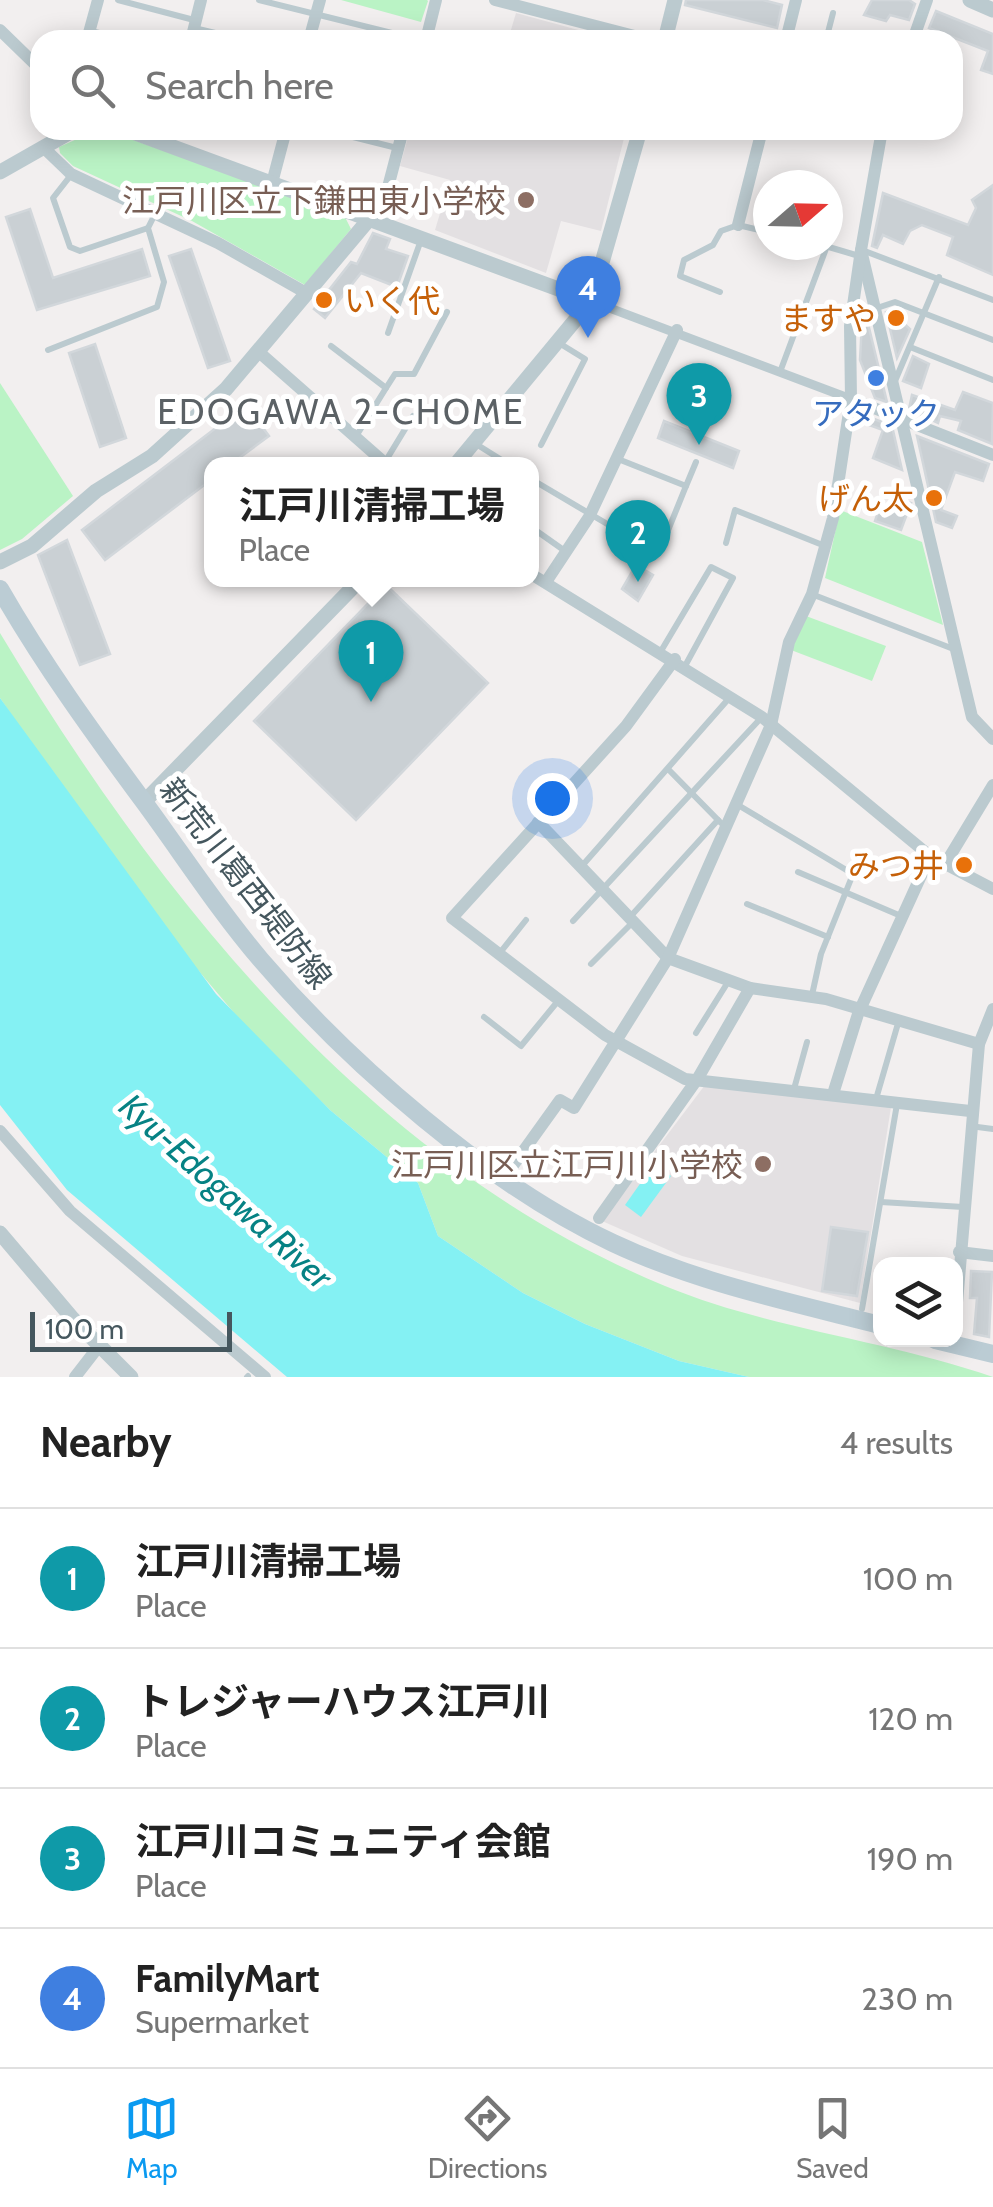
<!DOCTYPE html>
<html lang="en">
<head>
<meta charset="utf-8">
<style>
  :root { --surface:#fff; --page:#f2f2f2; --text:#222; --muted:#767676; --line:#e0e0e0; --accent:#0b9af0 }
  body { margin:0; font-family:Cabin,"Noto Sans JP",sans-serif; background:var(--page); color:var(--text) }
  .controls { position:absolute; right:30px; bottom:30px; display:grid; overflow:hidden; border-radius:20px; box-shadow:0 5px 25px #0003 }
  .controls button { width:90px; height:90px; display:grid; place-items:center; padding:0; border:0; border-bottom:2px solid var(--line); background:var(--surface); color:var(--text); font:50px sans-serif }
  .compass { position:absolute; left:753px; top:170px; width:90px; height:90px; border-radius:50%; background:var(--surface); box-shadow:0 5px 25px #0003; rotate:70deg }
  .scale { position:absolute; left:30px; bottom:25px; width:202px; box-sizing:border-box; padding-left:10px; border:5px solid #45575e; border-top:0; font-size:28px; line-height:35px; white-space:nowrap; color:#45575e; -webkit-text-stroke:8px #fff; paint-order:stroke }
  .you { position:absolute; left:552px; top:798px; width:35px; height:35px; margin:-25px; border:8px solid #fff; border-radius:50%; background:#1a73e8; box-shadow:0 0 0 15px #1a73e833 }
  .badge { display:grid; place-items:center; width:65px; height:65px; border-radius:50%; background:var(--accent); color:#fff; font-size:32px; font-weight:700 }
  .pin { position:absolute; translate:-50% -82px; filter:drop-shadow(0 2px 5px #0008) }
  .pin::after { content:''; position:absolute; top:52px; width:35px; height:30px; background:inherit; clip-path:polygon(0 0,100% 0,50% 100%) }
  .popup { position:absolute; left:204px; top:457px; width:335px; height:130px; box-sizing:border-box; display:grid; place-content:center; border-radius:20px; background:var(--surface); filter:drop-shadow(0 2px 8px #0005); font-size:32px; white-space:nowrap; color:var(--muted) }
  .popup b { font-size:38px; color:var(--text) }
  .popup::after { content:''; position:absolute; left:50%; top:100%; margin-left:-20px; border:20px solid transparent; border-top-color:var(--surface) }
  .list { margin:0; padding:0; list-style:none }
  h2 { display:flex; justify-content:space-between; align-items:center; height:130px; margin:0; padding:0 40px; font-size:42px }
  h2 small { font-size:32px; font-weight:400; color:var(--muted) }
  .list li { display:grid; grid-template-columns:65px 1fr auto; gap:30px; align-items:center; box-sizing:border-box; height:140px; padding:0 40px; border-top:2px solid var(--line) }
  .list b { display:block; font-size:38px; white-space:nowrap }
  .list p { margin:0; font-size:32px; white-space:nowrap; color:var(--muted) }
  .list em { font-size:32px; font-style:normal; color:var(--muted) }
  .icon { flex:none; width:55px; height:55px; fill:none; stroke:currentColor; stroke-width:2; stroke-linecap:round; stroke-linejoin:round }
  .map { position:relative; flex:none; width:993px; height:1377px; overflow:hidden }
  .search { position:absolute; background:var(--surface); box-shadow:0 5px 25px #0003; left:30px; right:30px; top:30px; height:110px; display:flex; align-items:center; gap:25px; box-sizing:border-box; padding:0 35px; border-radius:30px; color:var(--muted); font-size:38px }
  .sheet { height:690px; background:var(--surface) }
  nav { display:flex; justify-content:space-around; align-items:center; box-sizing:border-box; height:140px; border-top:2px solid var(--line); background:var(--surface); font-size:28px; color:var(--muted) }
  nav a { display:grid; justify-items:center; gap:5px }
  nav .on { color:var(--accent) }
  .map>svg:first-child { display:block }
</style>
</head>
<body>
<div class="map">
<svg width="993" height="1377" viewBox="0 0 993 1377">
  <rect width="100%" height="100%" fill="#f2efef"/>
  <g fill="#e3e0e2">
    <path d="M516 13 615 40H508Z"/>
    <path d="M410 130H626L601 231 561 221 546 273 435 230 450 180 400 166Z"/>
    <path d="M705 1085 891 1107 860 1303 682 1256 602 1221Z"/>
  </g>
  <g fill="#baf3c5">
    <path d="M341 0H427L428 1 421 22Z"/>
    <path d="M95 131H108L344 215 351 229 305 285 192 221 73 166 60 153 59 147Z"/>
    <path d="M0 383 73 496 22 539 0 550Z"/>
    <path d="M840 510 922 542 943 625 825 578Z"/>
    <path d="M806 616 886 646 872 681 791 650Z"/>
    <path d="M0 633C161 900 370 1164 665 1286 769 1329 887 1340 993 1377H749L679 1361 585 1324 523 1293 438 1236 418 1183 330 1110 251 1033 182 951 46 765 0 698Z"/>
  </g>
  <g fill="#84f1f3">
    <path d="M0 698 216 994 330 1110 418 1183 438 1236 523 1293 585 1324 679 1361 749 1377H287L67 1190 0 1105Z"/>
    <path d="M654 1164 671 1176 641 1217 625 1205Z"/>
  </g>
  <g fill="#cad0d4" stroke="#d2d7db" stroke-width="2.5">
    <path d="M686 0H763L782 5 777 28 685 5Z"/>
    <path d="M872 0H909L915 4 909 20 890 15 886 21 864 15Z"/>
    <path d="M936 11 993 34V74L981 70 988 51 929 28Z"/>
    <path d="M993 185V275L947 255 953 237 922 225 910 231 903 244 883 235 877 248 872 246 883 193 968 225 976 208 972 200Z"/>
    <path d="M30 209 53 278 142 249 150 276 37 310 6 217Z"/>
    <path d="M373 233 390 239 386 249 408 256 397 287 361 273 325 318 314 309 351 262 357 264Z"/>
    <path d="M191 249 230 361 208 368 169 256Z"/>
    <path d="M863 303 887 402 875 398 860 360Z"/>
    <path d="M895 309 903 313 901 321 910 329 897 358 886 312Z"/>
    <path d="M95 344 126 438 100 447 69 353Z"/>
    <path d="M913 356 929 364 921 388 903 381Z"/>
    <path d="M963 392 993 403 992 444 958 430 961 421 940 416 938 423 909 409 912 395 955 410Z"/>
    <path d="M246 405 269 436 231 464H211V480L105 560 82 530Z"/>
    <path d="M859 413 892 426 902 470 873 458 883 430 858 421Z"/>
    <path d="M664 421 739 451 733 468 658 438Z"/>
    <path d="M917 436 989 464 983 481 955 472 941 510 957 516 952 528 936 522Z"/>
    <path d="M896 498 911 503 901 530 875 521 879 509 891 513Z"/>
    <path d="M67 540 110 654 80 665 38 555Z"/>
    <path d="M636 565 653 575 638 601 622 589Z"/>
    <path d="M386 585 488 683 356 820 254 721Z"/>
    <path d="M831 1227 868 1232 857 1296 822 1291Z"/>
    <path d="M971 1271 992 1272 989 1337 974 1334 977 1298H970Z"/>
  </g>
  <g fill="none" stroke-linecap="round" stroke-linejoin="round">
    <g stroke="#bbcacf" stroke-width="6">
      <path d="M118 0 194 20"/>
      <path d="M259 0 420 40"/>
      <path d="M194 28 245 40"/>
      <path d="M91 31 128 40"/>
      <path d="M826 40 833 13"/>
      <path d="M325 130 397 148"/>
      <path d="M71 175 53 198 70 247 80 251 148 228"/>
      <path d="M822 245 859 256"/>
      <path d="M862 250 993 300"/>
      <path d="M720 292 680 276 684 260 713 245 721 231 738 225 768 232"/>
      <path d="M877 308 895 302 993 340"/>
      <path d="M388 333 421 240"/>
      <path d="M331 346 386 388 355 438"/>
      <path d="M910 347 993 380"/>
      <path d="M48 350 157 307 164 282 148 228 154 216"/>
      <path d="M780 372 827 246"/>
      <path d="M895 381 939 277"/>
      <path d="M386 388 395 374H414L447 312"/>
      <path d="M476 444 508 464"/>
      <path d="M541 445 585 359 559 343"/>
      <path d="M618 459 686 486 696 462"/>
      <path d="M385 462 413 416"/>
      <path d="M531 479 658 554"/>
      <path d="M531 527 565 551"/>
      <path d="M667 533 686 486"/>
      <path d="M726 543 735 510 825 546"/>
      <path d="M814 595 956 650"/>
      <path d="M661 651 711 567 733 578 685 666"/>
      <path d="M669 770 721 823"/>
      <path d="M738 805 853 874 821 954 812 995"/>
      <path d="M581 867 731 696"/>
      <path d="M798 872 901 916"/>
      <path d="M747 904 828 937"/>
      <path d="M630 917 718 820"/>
      <path d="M573 921 761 718"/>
      <path d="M499 954 526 920"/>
      <path d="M591 964 632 923"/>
      <path d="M484 1017 521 1046 558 1001"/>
      <path d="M696 1033 728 982"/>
      <path d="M794 1089 807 1042"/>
      <path d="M876 1099 899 1020"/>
      <path d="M970 1126 993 1129"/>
      <path d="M881 1202 963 1207"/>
      <path d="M862 1309 897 1104"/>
      <path d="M247 1377 248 1376"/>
    </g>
    <path stroke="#bbcacf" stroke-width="9" d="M591 301 851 399"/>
    <g stroke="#bbcacf" stroke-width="12">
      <path d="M495 0 650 40"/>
      <path d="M0 30 40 69"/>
      <path d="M87 40 98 0"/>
      <path d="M191 40 201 0"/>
      <path d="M309 40 320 0"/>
      <path d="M426 40 436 0"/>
      <path d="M786 40 796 0"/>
      <path d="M913 40 927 0"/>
      <path d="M882 130 861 250 972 717 993 739"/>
      <path d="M44 148 71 174 218 243 308 294"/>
      <path d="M272 183 286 130"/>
      <path d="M371 217 382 210 403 130"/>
      <path d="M738 225 762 130"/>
      <path d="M260 353 386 464"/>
      <path d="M851 399 993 455"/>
      <path d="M531 574 762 717 930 856 993 889"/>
      <path d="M546 582 589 517 677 330"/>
      <path d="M675 659 626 726 452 918 605 1035 685 1079 970 1111"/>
      <path d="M538 822 668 958 750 988 826 999 979 1044"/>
      <path d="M944 866 993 785"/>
      <path d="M833 1094 858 1014 930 856"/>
      <path d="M0 1131 70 1211 265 1377"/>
      <path d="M504 1178 560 1100 574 1108 668 958 771 725 789 642 812 594 833 518 851 399 850 326 861 250"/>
      <path d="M599 1218 698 1078 750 988"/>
      <path d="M959 1252 993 1256"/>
      <path d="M956 1314 979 1044 993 1009"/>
      <path d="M75 1377 99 1346"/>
    </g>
    <g stroke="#bbcacf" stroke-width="15">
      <path d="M970 0 993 10"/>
      <path d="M665 40 675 0"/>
      <path d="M127 130 591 301"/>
      <path d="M0 172 74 130"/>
      <path d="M456 464 591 301 640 130"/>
      <path d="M0 562 32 546 96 491 152 456 226 389 371 217"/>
      <path d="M144 802 360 580"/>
      <path d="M0 1233 73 1319 131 1377"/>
    </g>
    <g stroke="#bbccd4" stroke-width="18">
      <path d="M0 589C43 664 93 733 144 802 183 855 219 911 261 960 350 1064 489 1185 613 1243 698 1283 791 1302 880 1325"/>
      <path d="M935 1340 993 1354"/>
    </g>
  </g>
  <g fill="#8d6e63" stroke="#fff" stroke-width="4">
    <circle cx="526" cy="200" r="10"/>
    <circle cx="763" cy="1164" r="10"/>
  </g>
  <g fill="#e8710a" stroke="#fff" stroke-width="4">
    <circle cx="324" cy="300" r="10"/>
    <circle cx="896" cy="318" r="10"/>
    <circle cx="934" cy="498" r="10"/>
    <circle cx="964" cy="865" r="10"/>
  </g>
  <circle fill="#3f7fe0" stroke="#fff" stroke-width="4" cx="876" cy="378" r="10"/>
  <g text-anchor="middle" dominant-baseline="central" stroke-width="10" stroke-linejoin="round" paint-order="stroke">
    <g font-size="32" fill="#785e54" stroke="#fff" text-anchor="end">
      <text x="506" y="200">江戸川区立下鎌田東小学校</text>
      <text x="743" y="1164">江戸川区立江戸川小学校</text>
    </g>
    <g font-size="32" fill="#c56008" stroke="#fff" text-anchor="end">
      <text x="344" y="300" text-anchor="start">いく代</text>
      <text x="876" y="318">ますや</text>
      <text x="914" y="498">げん太</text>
      <text x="944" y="865">みつ井</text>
    </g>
    <g font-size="32" fill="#366cbe" stroke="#fff">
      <text x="876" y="413">アタック</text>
    </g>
    <g font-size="32" fill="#45575e" stroke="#fff">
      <text transform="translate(246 883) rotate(52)">新荒川葛西堤防線</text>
    </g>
    <g font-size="35" letter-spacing="2.5" fill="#5b6165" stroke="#fff">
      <text x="341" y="411">EDOGAWA 2-CHOME</text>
    </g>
    <g font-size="35" font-style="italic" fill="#068284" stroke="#fff">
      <text transform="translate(226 1191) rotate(42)">Kyu-Edogawa River</text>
    </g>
  </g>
</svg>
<div class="controls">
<button><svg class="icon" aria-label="layers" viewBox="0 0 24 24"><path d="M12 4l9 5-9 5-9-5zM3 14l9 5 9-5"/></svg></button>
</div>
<svg class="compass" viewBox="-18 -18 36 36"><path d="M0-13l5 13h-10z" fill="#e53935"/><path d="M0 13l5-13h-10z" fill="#767676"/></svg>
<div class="scale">100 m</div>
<div class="you"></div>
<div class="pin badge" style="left:371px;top:702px;background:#0f9aa8">1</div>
<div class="popup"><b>江戸川清掃工場</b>Place</div>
<div class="pin badge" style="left:638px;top:582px;background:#0f9aa8">2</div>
<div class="pin badge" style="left:699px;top:445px;background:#0f9aa8">3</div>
<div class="pin badge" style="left:588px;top:338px;background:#3f7fe0">4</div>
<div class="search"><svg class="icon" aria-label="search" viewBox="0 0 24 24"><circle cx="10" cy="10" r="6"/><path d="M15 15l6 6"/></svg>Search here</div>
</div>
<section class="sheet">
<h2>Nearby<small>4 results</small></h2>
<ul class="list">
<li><span class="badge" style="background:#0f9aa8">1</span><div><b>江戸川清掃工場</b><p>Place</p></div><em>100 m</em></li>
<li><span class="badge" style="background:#0f9aa8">2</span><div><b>トレジャーハウス江戸川</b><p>Place</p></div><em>120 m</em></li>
<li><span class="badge" style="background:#0f9aa8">3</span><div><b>江戸川コミュニティ会館</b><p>Place</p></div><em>190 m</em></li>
<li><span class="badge" style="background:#3f7fe0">4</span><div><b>FamilyMart</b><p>Supermarket</p></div><em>230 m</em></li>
</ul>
</section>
<nav>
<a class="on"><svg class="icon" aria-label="map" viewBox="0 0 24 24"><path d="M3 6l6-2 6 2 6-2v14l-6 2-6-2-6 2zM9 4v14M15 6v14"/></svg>Map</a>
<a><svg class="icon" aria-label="directions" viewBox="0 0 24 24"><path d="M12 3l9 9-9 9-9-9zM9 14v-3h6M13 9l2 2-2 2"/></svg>Directions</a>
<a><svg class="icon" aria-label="saved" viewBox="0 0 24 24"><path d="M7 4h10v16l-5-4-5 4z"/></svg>Saved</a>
</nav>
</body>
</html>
